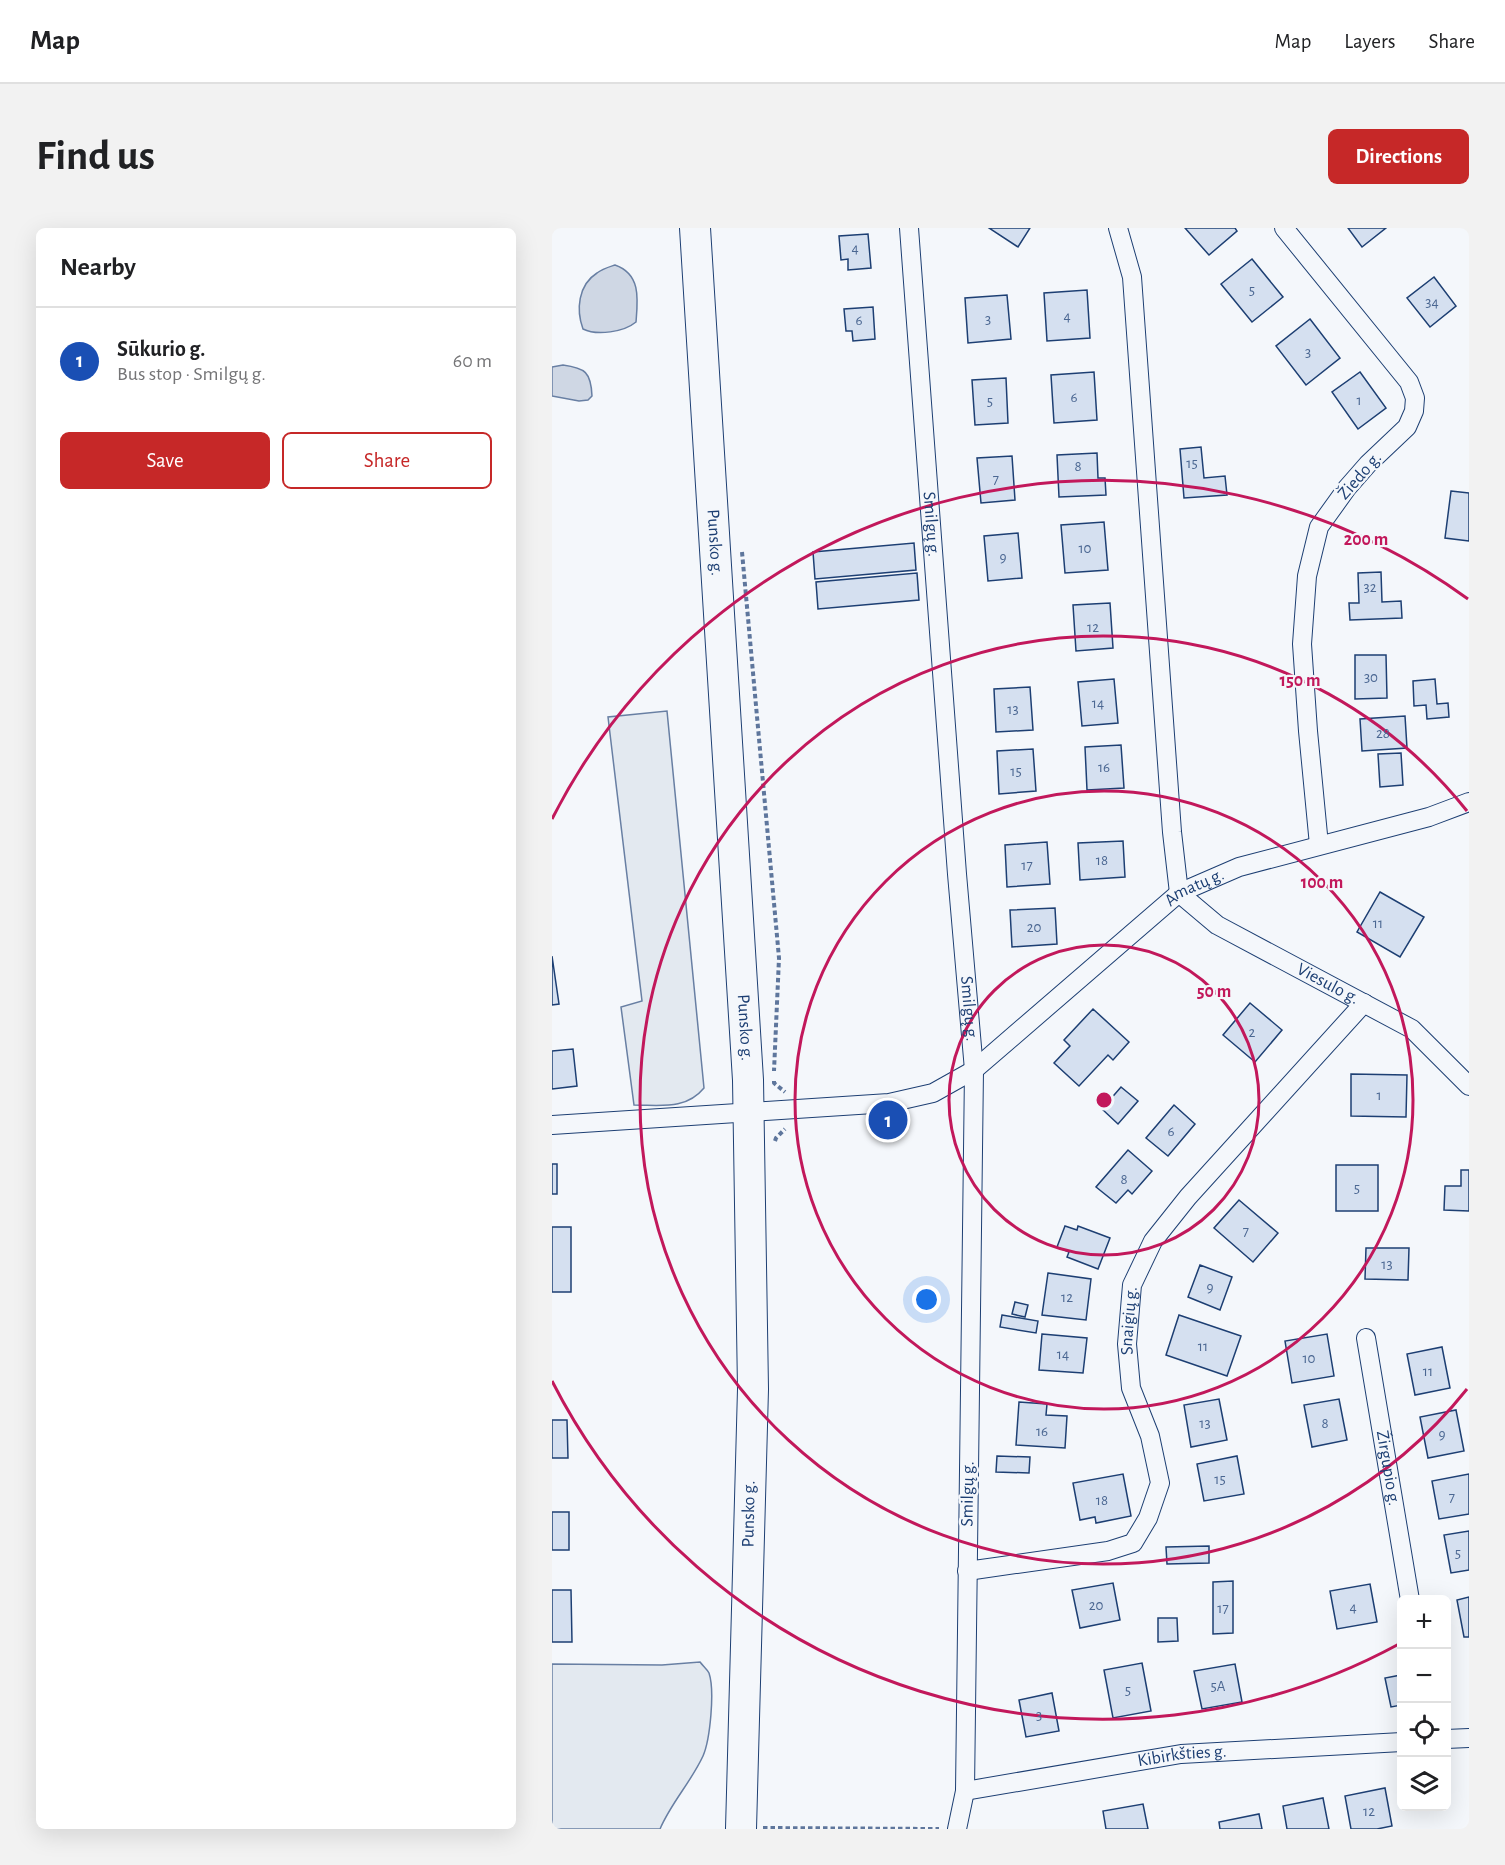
<!DOCTYPE html>
<html lang="en">
<head>
<meta charset="utf-8">
<style>
  :root { --surface:#fff; --page:#f2f2f2; --text:#202124; --muted:#757577; --line:#e0e0e0; --accent:#c62828 }
  body { margin:0; font-family:"Alegreya Sans",sans-serif; background:var(--page); color:var(--text) }
  .controls { position:absolute; right:18px; bottom:18px; display:grid; overflow:hidden; border-radius:9px; box-shadow:0 6px 24px #0002 }
  .controls button { width:54px; height:54px; display:grid; place-items:center; padding:0; border:0; border-bottom:2px solid var(--line); background:var(--surface); color:var(--text); font:30px sans-serif }
  .you { position:absolute; left:375px; top:1072px; width:21px; height:21px; margin:-15px; border:4px solid #fff; border-radius:50%; background:#1a73e8; box-shadow:0 0 0 9px #1a73e833 }
  .badge { display:grid; place-items:center; width:39px; height:39px; border-radius:50%; background:var(--accent); color:#fff; font-size:20px; font-weight:700 }
  .pin { position:absolute; translate:-50% -50%; border:3px solid #fff; box-shadow:0 2px 6px #0006 }
  .list { margin:0; padding:0; list-style:none }
  h2 { display:flex; justify-content:space-between; align-items:center; height:78px; margin:0; padding:0 24px; font-size:26px }
  h2 small { font-size:20px; font-weight:400; color:var(--muted) }
  .list li { display:grid; grid-template-columns:39px 1fr auto; gap:18px; align-items:center; box-sizing:border-box; height:108px; padding:0 24px; border-top:2px solid var(--line) }
  .list b { display:block; font-size:22px; white-space:nowrap }
  .list p { margin:0; font-size:20px; white-space:nowrap; color:var(--muted) }
  .list em { font-size:20px; font-style:normal; color:var(--muted) }
  .actions { display:flex; gap:12px; padding:18px 24px }
  .actions a { flex:1; padding:14px 0; border:2px solid var(--accent); border-radius:9px; text-align:center; font-size:21px; color:var(--accent) }
  .actions .main { background:var(--accent); color:#fff }
  .icon { flex:none; width:33px; height:33px; fill:none; stroke:currentColor; stroke-width:2; stroke-linecap:round; stroke-linejoin:round }
  .map { position:relative; flex:none; width:917px; height:1601px; overflow:hidden; border-radius:9px }
  header { display:flex; align-items:center; gap:36px; box-sizing:border-box; height:84px; padding:0 30px; background:var(--surface); border-bottom:2px solid var(--line) }
  header strong { font-size:28px }
  nav { display:flex; gap:33px; margin-inline-start:auto; font-size:21px }
  .intro { display:flex; align-items:center; justify-content:space-between; box-sizing:border-box; height:144px; padding:0 36px }
  h1 { margin:0; font-size:42px }
  .button { padding:15px 27px; border-radius:9px; background:var(--accent); color:#fff; font-size:21px; font-weight:700 }
  main { display:flex; gap:36px; padding:0 36px }
  aside { flex:1; background:var(--surface); border-radius:9px; box-shadow:0 6px 24px #0002 }
  .map>svg:first-child { display:block }
</style>
</head>
<body>
<header>
<strong>Map</strong>
<nav><a>Map</a><a>Layers</a><a>Share</a></nav>
</header>
<div class="intro"><h1>Find us</h1><a class="button">Directions</a></div>
<main>
<aside>
<h2>Nearby<small></small></h2>
<ul class="list">
<li><span class="badge" style="background:#1a4fb4">1</span><div><b>Sūkurio g.</b><p>Bus stop · Smilgų g.</p></div><em>60 m</em></li>
</ul>
<div class="actions"><a class="main">Save</a><a>Share</a></div>
</aside>
<div class="map">
<svg width="917" height="1601" viewBox="0 0 917 1601">
  <rect width="100%" height="100%" fill="#f4f7fb"/>
  <g fill="#e3e9f0" stroke="#687fa3" stroke-width="1.5">
    <path d="M115 483 152 860C134 882 109 877 82 877L69 779 90 773 56 489Z"/>
    <path d="M148 1434C151 1438 155 1441 157 1445 163 1463 158 1512 151 1528 139 1554 119 1575 108 1601H0V1436L110 1437Z"/>
  </g>
  <g fill="#cfd7e4" stroke="#687fa3" stroke-width="1.5">
    <path d="M63 37C89 46 86 71 84 94 72 104 45 108 31 101 24 82 26 57 45 45 50 41 57 39 63 37Z"/>
    <path d="M11 137C33 140 39 144 40 168L36 172 27 173 0 168V139Z"/>
  </g>
  <g fill="#d5e0f0" stroke="#1d3f73" stroke-width="1.5">
    <path d="M437 0H478L466 19Z"/>
    <path d="M633 0H683L685 3 657 27Z"/>
    <path d="M796 0H834L810 19Z"/>
    <path d="M316 6 319 40 296 42V31L289 32 287 8Z"/>
    <path d="M700 31 731 69 700 94 669 56Z"/>
    <path d="M882 49 904 78 878 99 855 70Z"/>
    <path d="M535 62 538 110 495 113 492 65Z"/>
    <path d="M455 67 459 111 416 115 413 70Z"/>
    <path d="M321 79 323 111 301 113 300 103H294L292 81Z"/>
    <path d="M758 91 788 130 754 157 724 118Z"/>
    <path d="M542 144 545 192 502 195 499 147Z"/>
    <path d="M808 144 834 180 806 201 780 164Z"/>
    <path d="M454 150 456 195 423 197 420 152Z"/>
    <path d="M649 219 652 250 673 248 675 267 632 270 628 221Z"/>
    <path d="M545 225 546 250H553L554 267 507 269 505 227Z"/>
    <path d="M460 228 463 272 429 275 425 230Z"/>
    <path d="M899 263 917 265V313L893 310Z"/>
    <path d="M552 294 556 342 513 345 509 297Z"/>
    <path d="M466 305 470 350 436 353 432 308Z"/>
    <path d="M362 315 364 342 263 351 261 324Z"/>
    <path d="M829 344 830 374 849 373 850 390 798 392 797 375H807L806 345Z"/>
    <path d="M365 345 367 372 266 381 264 354Z"/>
    <path d="M558 375 561 420 524 423 521 377Z"/>
    <path d="M803 427H834L835 470 803 471Z"/>
    <path d="M562 451 566 495 530 498 526 454Z"/>
    <path d="M883 451 885 476 896 475 897 489 875 491 874 477 862 478 861 453Z"/>
    <path d="M478 459 481 502 444 504 442 461Z"/>
    <path d="M853 488 855 520 810 523 808 491Z"/>
    <path d="M569 517 572 560 535 562 533 519Z"/>
    <path d="M481 521 484 563 447 566 445 523Z"/>
    <path d="M849 525 851 557 828 559 826 526Z"/>
    <path d="M571 613 573 649 528 652 526 615Z"/>
    <path d="M495 614 498 656 455 659 453 617Z"/>
    <path d="M828 664 872 689 848 729 805 704Z"/>
    <path d="M503 680 505 716 460 719 458 682Z"/>
    <path d="M0 728 7 776 0 777Z"/>
    <path d="M698 775 730 802 703 834 671 807Z"/>
    <path d="M541 781 577 814 561 832 556 827 527 858 502 835 518 818 512 812Z"/>
    <path d="M21 821 25 858 0 861V823Z"/>
    <path d="M799 846 855 847 854 889 799 888Z"/>
    <path d="M569 859 586 873 566 896 550 881Z"/>
    <path d="M622 877 643 896 616 928 594 910Z"/>
    <path d="M576 922 600 943 580 966 576 962 564 975 544 959Z"/>
    <rect x="0" y="936" width="5" height="30"/>
    <rect x="784" y="937" width="42" height="46"/>
    <path d="M909 942H917V983L892 982 893 958H909Z"/>
    <path d="M687 972 726 1005 701 1034 662 1000Z"/>
    <path d="M513 998 525 1002 526 998 558 1010 546 1041 515 1029 517 1024 505 1019Z"/>
    <rect x="0" y="999" width="19" height="65"/>
    <path d="M814 1020H857L856 1052 813 1051Z"/>
    <path d="M648 1037 680 1049 668 1082 636 1069Z"/>
    <path d="M496 1045 539 1051 534 1092 490 1087Z"/>
    <path d="M463 1074 476 1077 473 1089 460 1086Z"/>
    <path d="M450 1087 486 1093 484 1105 448 1099Z"/>
    <path d="M627 1087 689 1108 675 1148 614 1127Z"/>
    <path d="M490 1106 535 1110 531 1145 487 1142Z"/>
    <path d="M775 1106 782 1148 740 1155 733 1113Z"/>
    <path d="M890 1119 898 1160 863 1167 855 1126Z"/>
    <path d="M667 1171 675 1212 639 1219 632 1177Z"/>
    <path d="M787 1171 795 1212 760 1219 752 1177Z"/>
    <path d="M467 1174 495 1176 494 1187 515 1188 513 1220 464 1217Z"/>
    <path d="M904 1182 912 1223 876 1230 868 1189Z"/>
    <path d="M0 1192H15L16 1230H0Z"/>
    <path d="M445 1228 478 1229 477 1245 444 1244Z"/>
    <path d="M685 1228 692 1266 652 1273 645 1236Z"/>
    <path d="M571 1246 579 1288 544 1295 543 1289 528 1292 521 1255Z"/>
    <path d="M917 1246V1286L887 1291 880 1253Z"/>
    <rect x="0" y="1284" width="17" height="38"/>
    <path d="M917 1303V1342L899 1345 892 1307Z"/>
    <path d="M657 1318V1335L615 1336 614 1319Z"/>
    <path d="M681 1353V1405L661 1406V1354Z"/>
    <path d="M561 1355 568 1392 528 1400 520 1362Z"/>
    <path d="M818 1356 825 1394 785 1401 778 1363Z"/>
    <path d="M0 1362H19L20 1414H0Z"/>
    <path d="M917 1369V1409H912L905 1372Z"/>
    <path d="M606 1390H625L626 1413 606 1414Z"/>
    <path d="M590 1435 599 1483 561 1490 552 1442Z"/>
    <path d="M683 1436 690 1474 650 1481 642 1443Z"/>
    <path d="M849 1447 850 1477 839 1479 833 1450Z"/>
    <path d="M500 1465 507 1503 474 1509 467 1472Z"/>
    <path d="M833 1560 840 1598 825 1601H799L793 1568Z"/>
    <path d="M771 1570 777 1601H735L731 1578Z"/>
    <path d="M591 1576 596 1601H554L551 1583Z"/>
    <path d="M707 1586 710 1601H668L667 1594Z"/>
  </g>
  <g fill="none" stroke-linecap="round" stroke-linejoin="round">
    <defs>
      <g id="street">
        <path id="s1" d="M357 0 405 646 422 842 413 1563 405 1601"/>
        <path id="s2" d="M566 0 580 49 620 604 627 665 665 697 860 801 917 858"/>
        <path d="M732 0 857 154 863 170 862 183 855 199 816 236 795 260 767 299 755 348 750 416 756 503 767 617"/>
        <path id="s3" d="M0 897 337 875 381 865 422 842 627 665 687 639 877 589 917 574"/>
        <path id="s4" d="M814 1110 858 1372"/>
        <path id="s5" d="M415 1343 556 1323 581 1315 596 1290 608 1255 598 1208 579 1160 575 1116 580 1057 601 1013 636 969 812 775"/>
        <path d="M894 1511 917 1510"/>
        <path id="s6" d="M413 1563 629 1526 850 1514"/>
      </g>
      <g id="primary">
        <path id="s7" d="M143 0 196 852 201 1161 189 1601"/>
      </g>
    </defs>
    <use href="#street" stroke="#1d3f73" stroke-width="20"/>
    <use href="#primary" stroke="#1d3f73" stroke-width="32"/>
    <g stroke="#5e769c" stroke-width="4" stroke-dasharray="4.5 3" stroke-linecap="butt">
      <path d="M190 324 227 730 222 843"/>
      <path d="M222 853V855L233 864"/>
      <path d="M223 913 224 910 233 901"/>
      <path d="M211 1600 387 1601"/>
    </g>
    <use href="#street" stroke="#f4f7fb" stroke-width="18"/>
    <use href="#primary" stroke="#f4f7fb" stroke-width="30"/>
  </g>
  <g fill="none" stroke="#c2185b" stroke-width="3">
    <circle cx="552" cy="872" r="155"/>
    <circle cx="552" cy="872" r="309"/>
    <path d="M915 1161A464 464 0 1 1 915 583"/>
    <path d="M847 1416A619 619 0 0 1 0 1153M0 591A619 619 0 0 1 916 371"/>
  </g>
  <g text-anchor="middle" dominant-baseline="central" stroke-width="4.5" stroke-linejoin="round" paint-order="stroke">
    <g font-size="15" fill="#4b6792">
      <text x="303" y="20">4</text>
      <text x="700" y="62">5</text>
      <text x="880" y="74">34</text>
      <text x="515" y="88">4</text>
      <text x="436" y="91">3</text>
      <text x="307" y="92">6</text>
      <text x="756" y="124">3</text>
      <text x="522" y="169">6</text>
      <text x="807" y="172">1</text>
      <text x="438" y="173">5</text>
      <text x="640" y="235">15</text>
      <text x="526" y="238">8</text>
      <text x="444" y="251">7</text>
      <text x="533" y="320">10</text>
      <text x="451" y="329">9</text>
      <text x="818" y="359">32</text>
      <text x="541" y="399">12</text>
      <text x="819" y="449">30</text>
      <text x="546" y="475">14</text>
      <text x="461" y="481">13</text>
      <text x="831" y="505">28</text>
      <text x="552" y="539">16</text>
      <text x="464" y="543">15</text>
      <text x="550" y="632">18</text>
      <text x="475" y="637">17</text>
      <text x="826" y="695">11</text>
      <text x="482" y="699">20</text>
      <text x="700" y="804">2</text>
      <text x="827" y="867">1</text>
      <text x="619" y="903">6</text>
      <text x="572" y="951">8</text>
      <text x="805" y="960">5</text>
      <text x="694" y="1003">7</text>
      <text x="835" y="1036">13</text>
      <text x="658" y="1059">9</text>
      <text x="515" y="1069">12</text>
      <text x="651" y="1118">11</text>
      <text x="511" y="1126">14</text>
      <text x="757" y="1130">10</text>
      <text x="876" y="1143">11</text>
      <text x="653" y="1195">13</text>
      <text x="773" y="1195">8</text>
      <text x="490" y="1203">16</text>
      <text x="890" y="1206">9</text>
      <text x="668" y="1251">15</text>
      <text x="900" y="1269">7</text>
      <text x="550" y="1272">18</text>
      <text x="906" y="1325">5</text>
      <text x="544" y="1377">20</text>
      <text x="801" y="1379">4</text>
      <text x="671" y="1380">17</text>
      <text x="666" y="1458">5A</text>
      <text x="576" y="1462">5</text>
      <text x="487" y="1487">3</text>
      <text x="817" y="1583">12</text>
    </g>
    <g font-size="18" fill="#1d3f73" stroke="#f4f7fb">
      <text transform="translate(808 248) rotate(-49)">Žiedo g.</text>
      <text stroke="none"><textPath href="#s1" startOffset="297">Smilgų g.</textPath></text>
      <text stroke="none"><textPath href="#s7" startOffset="315">Punsko g.</textPath></text>
      <text stroke="none"><textPath href="#s3" startOffset="717">Amatų g.</textPath></text>
      <text stroke="none"><textPath href="#s2" startOffset="844">Viesulo g.</textPath></text>
      <text stroke="none"><textPath href="#s1" startOffset="783">Smilgų g.</textPath></text>
      <text stroke="none"><textPath href="#s7" startOffset="801">Punsko g.</textPath></text>
      <text stroke="none"><textPath href="#s5" startOffset="402">Snaigių g.</textPath></text>
      <text stroke="none"><textPath href="#s4" startOffset="132">Žirgupio g.</textPath></text>
      <text transform="translate(416 1266) rotate(-89)">Smilgų g.</text>
      <text transform="translate(197 1286) rotate(-89)">Punsko g.</text>
      <text stroke="none"><textPath href="#s6" startOffset="220">Kibirkšties g.</textPath></text>
    </g>
  </g>
  <circle cx="552" cy="872" r="9" fill="#c2185b" stroke="#f4f7fb" stroke-width="3"/>
  <g font-size="18" text-anchor="middle" font-weight="bold" fill="#c2185b" stroke="#f4f7fb" stroke-width="4.5" stroke-linejoin="round" paint-order="stroke">
    <text x="814" y="317">200 m</text>
    <text x="748" y="458">150 m</text>
    <text x="770" y="660">100 m</text>
    <text x="662" y="769">50 m</text>
  </g>
</svg>
<div class="controls">
<button>+</button>
<button>−</button>
<button><svg class="icon" aria-label="locate" viewBox="0 0 24 24"><circle cx="12" cy="12" r="6"/><path d="M12 2v4M12 18v4M2 12h4M18 12h4"/></svg></button>
<button><svg class="icon" aria-label="layers" viewBox="0 0 24 24"><path d="M12 4l9 5-9 5-9-5zM3 14l9 5 9-5"/></svg></button>
</div>
<div class="you"></div>
<div class="pin badge" style="left:336px;top:892px;background:#1a4fb4">1</div>
</div>
</main>
</body>
</html>
